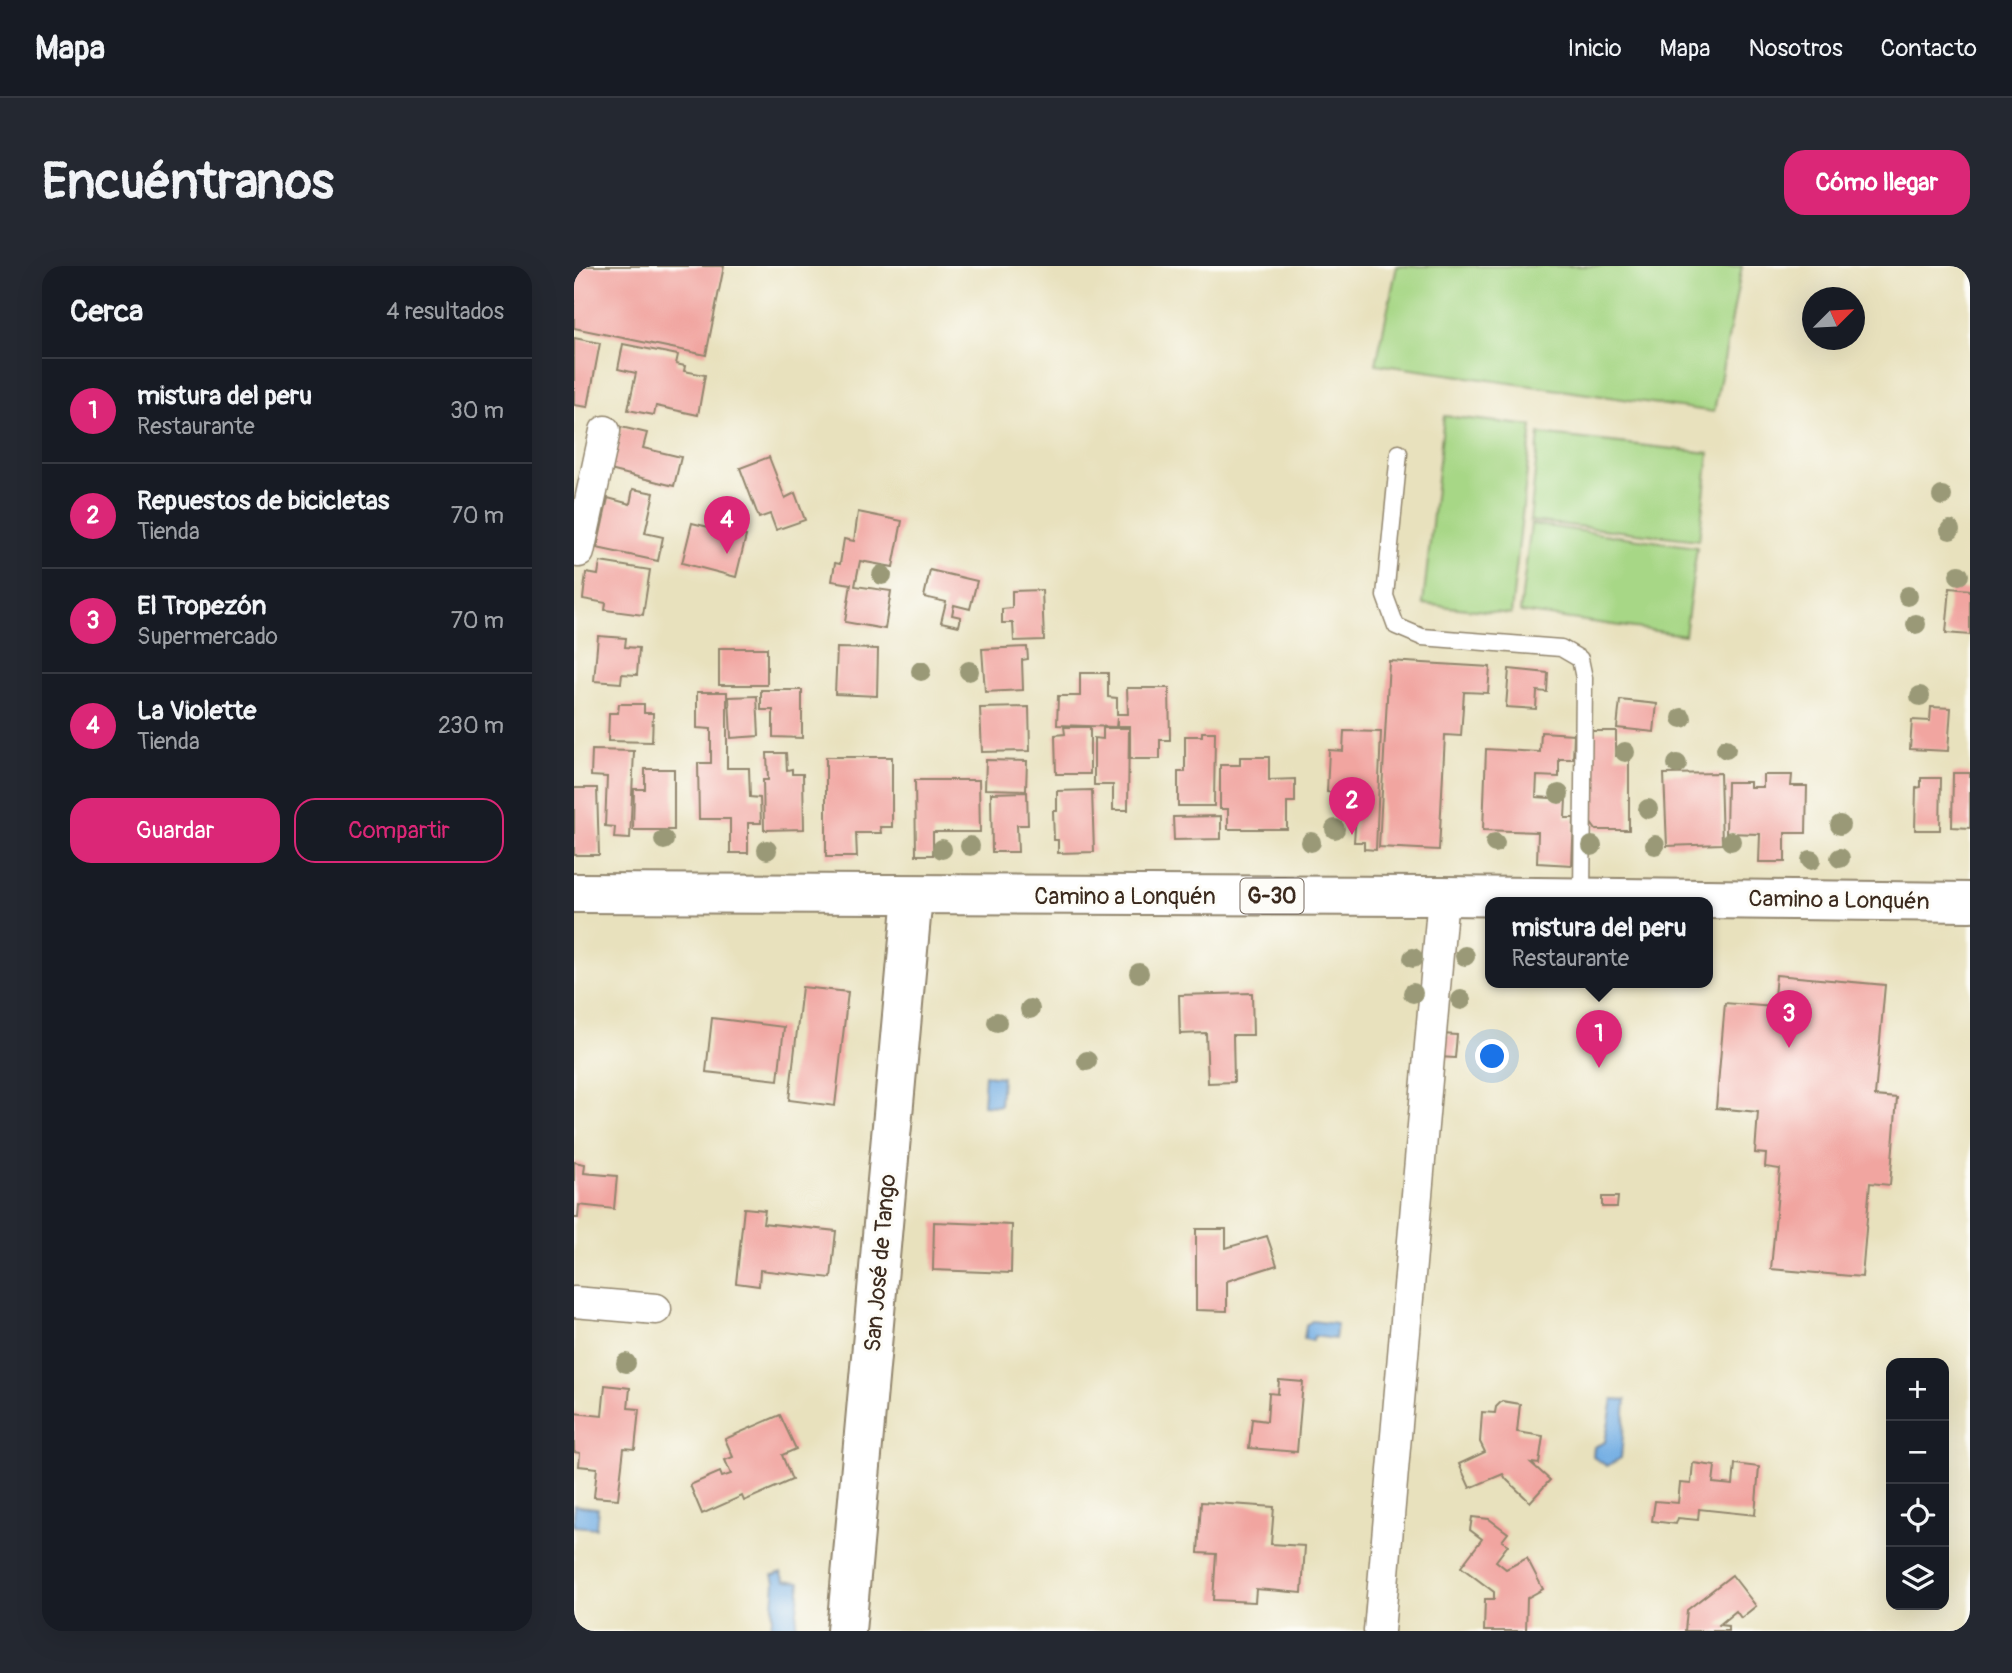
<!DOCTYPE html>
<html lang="es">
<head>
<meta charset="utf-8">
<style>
  :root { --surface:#171b24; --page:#242831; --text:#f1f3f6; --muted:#9ea1a6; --line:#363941; --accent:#db2777 }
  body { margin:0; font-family:Pangolin,sans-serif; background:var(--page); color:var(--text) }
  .controls { position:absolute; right:21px; bottom:21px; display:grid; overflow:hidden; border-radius:14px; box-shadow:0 7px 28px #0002 }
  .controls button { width:63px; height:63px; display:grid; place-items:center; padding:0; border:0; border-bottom:2px solid var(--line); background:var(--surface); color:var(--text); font:35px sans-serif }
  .compass { position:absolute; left:1228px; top:21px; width:63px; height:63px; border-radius:50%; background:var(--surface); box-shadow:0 7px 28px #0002; rotate:66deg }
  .you { position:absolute; left:919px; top:791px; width:24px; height:24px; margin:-18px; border:5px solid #fff; border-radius:50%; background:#1a73e8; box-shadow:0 0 0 10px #1a73e833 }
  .badge { display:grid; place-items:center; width:46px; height:46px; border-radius:50%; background:var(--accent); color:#fff; font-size:23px; font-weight:700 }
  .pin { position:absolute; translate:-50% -58px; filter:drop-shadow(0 2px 4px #0008) }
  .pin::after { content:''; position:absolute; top:37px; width:24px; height:21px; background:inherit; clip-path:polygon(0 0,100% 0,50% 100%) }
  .popup { position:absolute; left:911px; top:631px; width:228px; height:91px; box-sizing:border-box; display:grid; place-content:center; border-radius:14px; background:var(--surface); filter:drop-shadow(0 2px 5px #0005); font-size:23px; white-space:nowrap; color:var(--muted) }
  .popup b { font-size:26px; color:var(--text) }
  .popup::after { content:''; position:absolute; left:50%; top:100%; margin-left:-14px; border:14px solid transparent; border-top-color:var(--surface) }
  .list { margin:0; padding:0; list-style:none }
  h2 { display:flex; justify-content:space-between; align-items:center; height:91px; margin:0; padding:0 28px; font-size:30px }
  h2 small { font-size:23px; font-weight:400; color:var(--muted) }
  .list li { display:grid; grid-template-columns:46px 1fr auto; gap:21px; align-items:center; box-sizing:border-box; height:105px; padding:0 28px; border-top:2px solid var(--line) }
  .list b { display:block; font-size:26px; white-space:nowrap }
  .list p { margin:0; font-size:23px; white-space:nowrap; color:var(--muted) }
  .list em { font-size:23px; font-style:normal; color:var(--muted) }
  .actions { display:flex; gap:14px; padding:21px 28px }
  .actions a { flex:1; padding:16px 0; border:2px solid var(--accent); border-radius:21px; text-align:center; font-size:24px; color:var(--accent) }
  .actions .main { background:var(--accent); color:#fff }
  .icon { flex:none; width:38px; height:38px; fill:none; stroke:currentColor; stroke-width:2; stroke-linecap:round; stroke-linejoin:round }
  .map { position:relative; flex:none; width:1396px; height:1365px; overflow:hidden; border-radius:21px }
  header { display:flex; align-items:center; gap:42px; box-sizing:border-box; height:98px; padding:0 35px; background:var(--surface); border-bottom:2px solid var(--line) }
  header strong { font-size:33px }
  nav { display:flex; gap:38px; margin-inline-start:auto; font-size:24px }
  .intro { display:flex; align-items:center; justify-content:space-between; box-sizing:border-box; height:168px; padding:0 42px }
  h1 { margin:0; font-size:49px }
  .button { padding:18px 32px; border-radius:21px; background:var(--accent); color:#fff; font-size:24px; font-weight:700 }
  main { display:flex; gap:42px; padding:0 42px }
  aside { flex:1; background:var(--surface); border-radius:21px; box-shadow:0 7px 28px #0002 }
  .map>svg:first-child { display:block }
</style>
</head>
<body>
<header>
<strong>Mapa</strong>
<nav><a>Inicio</a><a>Mapa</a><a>Nosotros</a><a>Contacto</a></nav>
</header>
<div class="intro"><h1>Encuéntranos</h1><a class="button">Cómo llegar</a></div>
<main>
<aside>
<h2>Cerca<small>4 resultados</small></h2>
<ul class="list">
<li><span class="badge">1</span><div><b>mistura del peru</b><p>Restaurante</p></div><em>30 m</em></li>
<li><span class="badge">2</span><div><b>Repuestos de bicicletas</b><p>Tienda</p></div><em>70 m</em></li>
<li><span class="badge">3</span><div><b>El Tropezón</b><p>Supermercado</p></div><em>70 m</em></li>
<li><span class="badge">4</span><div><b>La Violette</b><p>Tienda</p></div><em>230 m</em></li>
</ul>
<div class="actions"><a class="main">Guardar</a><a>Compartir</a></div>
</aside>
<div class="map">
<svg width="1396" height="1365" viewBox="0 0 1396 1365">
  <rect width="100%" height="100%" fill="#fdfcf7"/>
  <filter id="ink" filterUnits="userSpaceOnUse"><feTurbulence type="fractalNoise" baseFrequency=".0143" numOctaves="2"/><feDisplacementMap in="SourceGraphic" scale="14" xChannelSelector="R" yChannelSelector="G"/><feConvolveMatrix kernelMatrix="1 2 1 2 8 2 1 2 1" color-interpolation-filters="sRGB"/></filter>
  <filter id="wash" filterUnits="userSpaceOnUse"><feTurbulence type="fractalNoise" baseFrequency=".00686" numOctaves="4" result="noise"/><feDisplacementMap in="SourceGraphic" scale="28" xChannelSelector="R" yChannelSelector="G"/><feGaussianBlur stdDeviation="1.57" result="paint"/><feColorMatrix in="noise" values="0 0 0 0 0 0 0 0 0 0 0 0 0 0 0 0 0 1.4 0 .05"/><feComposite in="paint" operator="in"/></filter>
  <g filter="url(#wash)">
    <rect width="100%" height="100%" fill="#e8e1bd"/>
    <g fill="#a7d786" stroke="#718052" stroke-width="2">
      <path d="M823 0H1168L1140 146 802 98Z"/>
      <path d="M870 150 958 160 937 348 849 338Z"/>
      <path d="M965 168 1135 187 1125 274 956 255Z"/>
      <path d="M957 258 1123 281 1111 369 946 346Z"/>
    </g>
    <g fill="#72ade3" stroke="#566c80" stroke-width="2">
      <path d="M411 809 428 811 426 840 409 839Z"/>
      <path d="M738 1055 763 1058 761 1073 740 1070 739 1075 730 1073 732 1059Z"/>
      <path d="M1039 1133 1052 1134 1047 1192 1033 1200 1019 1191 1020 1181 1031 1176Z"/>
      <path d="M0 1239 24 1242 22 1262 0 1260Z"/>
      <path d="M207 1306 211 1314 226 1316 221 1364 197 1362 201 1316 199 1309Z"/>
    </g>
    <g id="blocks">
      <g fill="#f1a5a0">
        <path d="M0 0H150L132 89 0 62Z"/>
        <path d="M0 72 26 77 14 141 0 139Z"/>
        <path d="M49 78 104 89 102 98 111 100 110 105 131 109 124 149 82 140 80 149 54 144 62 107 44 103Z"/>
        <path d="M47 161 73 167 69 182 107 191 100 220 36 204Z"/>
        <path d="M195 191 211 232 221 227 231 254 202 264 196 248 185 252 166 202Z"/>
        <path d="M59 223 80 227 71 267 89 271 84 295 23 282 34 232 56 238Z"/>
        <path d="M284 246 328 255 319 301 286 295 281 320 317 325 311 363 271 356 277 318 258 315 261 297 266 298 270 273 280 275Z"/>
        <path d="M118 257 172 270 162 311 108 297Z"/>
        <path d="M26 296 76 304 69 349 31 344 32 337 9 333 12 307 24 309Z"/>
        <path d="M356 304 403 315 396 343 380 339 378 349 387 351 385 360 367 356 372 336 350 331Z"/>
        <path d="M1376 322 1396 324V369L1372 367Z"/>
        <path d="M468 324 470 374 440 375 439 357H428V343L438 342V325Z"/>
        <path d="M24 370 52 372 51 381 65 382 63 409 48 408 47 417 20 415Z"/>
        <path d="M453 381 454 393 448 394 449 424 411 426 408 383Z"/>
        <rect x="145" y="382" width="48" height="37"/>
        <path d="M263 382 304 383 303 430 261 428Z"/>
        <path d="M815 395 916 401 914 427 890 426 887 470 871 469 865 584 805 581Z"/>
        <path d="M935 403 974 407 973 426 963 425 962 443 932 441Z"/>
        <path d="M506 407H534V431L543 432V448H554L553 422H595L596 474H586V493H556V460H543V452L542 461 483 459 484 430H506Z"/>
        <path d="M187 424H228V472L199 471V444H187Z"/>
        <path d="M123 426H153V502H175L176 531 186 532 187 557H174V587H156V553H125L124 497H137V463L123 462Z"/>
        <path d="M183 430 185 470 157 472 155 431Z"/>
        <path d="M1046 434 1083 438 1080 466 1043 462Z"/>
        <path d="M45 438H70V447H79L78 476 34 475 35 447H44Z"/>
        <path d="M455 441 456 485 408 486 406 442Z"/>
        <path d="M1357 441 1377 442 1374 485 1336 483 1338 454 1356 455Z"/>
        <path d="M490 461H516V508H482L481 469 491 468Z"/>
        <path d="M529 462H555L554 544H539V519H520V472L529 473Z"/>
        <path d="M770 465 807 466 802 584 790 583V576H780L782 547H765L766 527 753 526 755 484 769 485Z"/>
        <path d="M1018 465H1042V490H1055V564H1022L1014 553Z"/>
        <path d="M628 466H641L640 540H604V506H611V470H628Z"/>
        <path d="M967 466 1000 468 999 493H985V511L963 510 962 531 992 533 991 552H1000L998 599 963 597 964 566 909 564 912 483 966 486Z"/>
        <path d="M18 484 60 485 56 573 40 572 41 561 31 560 33 511 17 510Z"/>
        <path d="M193 487H212L213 504 218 503V508H229L230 563 190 564 189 514H194Z"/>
        <path d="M252 491H318V561H306L307 567H282L283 591H252Z"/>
        <path d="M666 491H695V514L721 513V536H713V563H654V543H646V499H666Z"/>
        <path d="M412 494 453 495 452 524 411 523Z"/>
        <path d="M71 503H100V564H59L60 523H71Z"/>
        <path d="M1146 507 1148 578 1093 580 1090 508Z"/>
        <path d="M1379 507H1396V562L1378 561Z"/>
        <path d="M1189 509H1218L1217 520H1233L1232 567H1211V596H1185L1186 568 1152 567 1153 516H1176V521H1189Z"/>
        <path d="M1347 512H1367L1366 564H1341L1342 522 1347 521Z"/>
        <path d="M341 514H405L406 566H359V589H342Z"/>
        <path d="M0 522H23L25 589H0Z"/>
        <path d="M518 524 520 586 484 587V574H480L479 545H483V525Z"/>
        <path d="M453 526 454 559H443L444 586H418L417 527Z"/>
        <path d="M647 550V573L600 574 599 551Z"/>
        <path d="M1202 709 1311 719 1301 830 1323 832 1316 919 1296 917 1288 1011 1197 1003 1206 903 1191 901 1192 888 1181 887 1184 846 1142 842 1151 737 1199 741Z"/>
        <path d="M228 721 274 726 261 840 215 834Z"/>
        <path d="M678 727 679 769H659L660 816 634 817 632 767 606 768 605 729Z"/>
        <path d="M138 752 210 761 204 814 132 806Z"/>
        <path d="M867 768 883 769 881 792 865 791Z"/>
        <path d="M0 896 11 898 10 907 43 910 40 943 5 939 4 952H0Z"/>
        <path d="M1028 931H1044L1043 941H1028Z"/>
        <path d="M170 942 191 944 189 957 262 965 257 1012 186 1004 185 1020 162 1017Z"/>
        <path d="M360 956 438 959 437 1007 359 1004Z"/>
        <path d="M622 963H652V982L693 970 703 999 653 1015V1045L622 1044Z"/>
        <path d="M705 1114 729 1116 723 1186 675 1182 678 1153 693 1155 695 1127 704 1128Z"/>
        <path d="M31 1119 56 1122 54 1142 65 1143 61 1183 50 1182 44 1233 20 1231 23 1202 5 1200 6 1187 0 1186V1147L28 1150Z"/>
        <path d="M928 1135 946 1138 943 1166 969 1170 965 1198 957 1197 976 1214 956 1236 932 1213 929 1208 896 1222 885 1198 911 1186 906 1176 908 1146 921 1147 922 1141Z"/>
        <path d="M206 1149 222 1183 208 1189 218 1214 170 1235 168 1230 128 1248 116 1219 146 1206 148 1211 157 1208 151 1194 159 1191 151 1173Z"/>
        <path d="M1119 1197 1141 1200 1139 1217 1159 1219 1161 1198 1185 1201 1181 1249 1125 1243 1124 1254 1104 1252 1102 1258 1078 1255 1081 1235 1104 1237 1106 1217 1117 1218Z"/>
        <path d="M627 1236 700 1241 697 1278 731 1280 728 1327 682 1323 681 1336 639 1334 642 1288 624 1287Z"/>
        <path d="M898 1251 915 1253 934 1267 928 1275 934 1279 922 1295 932 1303 953 1292 969 1323 953 1332 952 1365H910L911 1333H920V1326L887 1301 908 1273 896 1264Z"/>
        <path d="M1158 1309 1182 1340 1167 1352 1162 1345 1145 1359 1154 1360V1365H1111L1113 1344Z"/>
      </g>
    </g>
  </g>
  <g filter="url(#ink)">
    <use href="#blocks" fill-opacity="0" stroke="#92866e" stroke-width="2"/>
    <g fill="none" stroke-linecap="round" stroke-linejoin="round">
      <defs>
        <path id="lane" d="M825 187 811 330 822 360 848 371 987 382 1006 393 1010 412 1008 632"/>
        <g id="street">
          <path d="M5 286 31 165"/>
          <path d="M0 1036 82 1043"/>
          <path d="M805 1365 869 630"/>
        </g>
        <path id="secondary" d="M272 1365 339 629"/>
        <path id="primary" d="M0 627 869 630 1396 636"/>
      </defs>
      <use href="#lane" stroke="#92866e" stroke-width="19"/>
      <use href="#street" stroke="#92866e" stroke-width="33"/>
      <use href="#secondary" stroke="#92866e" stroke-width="42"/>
      <use href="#primary" stroke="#92866e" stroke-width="42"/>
      <use href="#lane" stroke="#fff" stroke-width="16"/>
      <use href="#street" stroke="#fff" stroke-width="30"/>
      <use href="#secondary" stroke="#fff" stroke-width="38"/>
      <use href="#primary" stroke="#fff" stroke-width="38"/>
    </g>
    <g fill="#9a9977">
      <circle cx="1368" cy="230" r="10"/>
      <circle cx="1376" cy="264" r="10"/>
      <circle cx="308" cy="309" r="10"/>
      <circle cx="1385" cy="309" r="10"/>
      <circle cx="1334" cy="330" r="10"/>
      <circle cx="1342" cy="358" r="10"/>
      <circle cx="347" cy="405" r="10"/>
      <circle cx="395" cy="405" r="10"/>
      <circle cx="1346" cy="430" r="10"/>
      <circle cx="1108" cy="452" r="10"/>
      <circle cx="1152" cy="483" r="10"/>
      <circle cx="1051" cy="486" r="10"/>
      <circle cx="1103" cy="498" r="10"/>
      <circle cx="985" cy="528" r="10"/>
      <circle cx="1074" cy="543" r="10"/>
      <circle cx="1266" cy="559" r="10"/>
      <circle cx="761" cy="563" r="10"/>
      <circle cx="90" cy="574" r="10"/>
      <circle cx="1157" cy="575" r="10"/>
      <circle cx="737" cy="576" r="10"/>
      <circle cx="921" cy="577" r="10"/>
      <circle cx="1081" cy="579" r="10"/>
      <circle cx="396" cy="580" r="10"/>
      <circle cx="1018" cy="580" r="10"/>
      <circle cx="368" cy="583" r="10"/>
      <circle cx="193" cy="584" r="10"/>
      <circle cx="1266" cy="592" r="10"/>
      <circle cx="1237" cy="594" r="10"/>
      <circle cx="891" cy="690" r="10"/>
      <circle cx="839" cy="692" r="10"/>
      <circle cx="565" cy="707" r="10"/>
      <circle cx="839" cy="727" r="10"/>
      <circle cx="887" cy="734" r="10"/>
      <circle cx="456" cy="743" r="10"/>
      <circle cx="423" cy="756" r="10"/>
      <circle cx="513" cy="795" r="10"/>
      <circle cx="52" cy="1097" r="10"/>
    </g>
  </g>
  <g text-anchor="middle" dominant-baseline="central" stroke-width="6" stroke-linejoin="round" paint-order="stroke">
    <rect fill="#fdfcf7" stroke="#75695f" stroke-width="2" x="666.5" y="612.5" width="63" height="35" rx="5"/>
    <g font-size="21" font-weight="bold" fill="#3b2a1e">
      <text x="698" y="630">G-30</text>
    </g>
    <g font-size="23" fill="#3b2a1e" stroke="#fdfcf7">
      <text x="551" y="630">Camino a Lonquén</text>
      <text transform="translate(1265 634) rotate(1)">Camino a Lonquén</text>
      <text transform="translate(306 997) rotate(-85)">San José de Tango</text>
    </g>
  </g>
</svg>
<div class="controls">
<button>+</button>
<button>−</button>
<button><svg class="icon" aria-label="locate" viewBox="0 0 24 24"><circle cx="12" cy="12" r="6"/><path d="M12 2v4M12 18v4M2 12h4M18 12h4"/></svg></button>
<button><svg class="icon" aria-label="layers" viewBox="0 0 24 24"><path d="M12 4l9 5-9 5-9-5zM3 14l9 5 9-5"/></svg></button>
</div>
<svg class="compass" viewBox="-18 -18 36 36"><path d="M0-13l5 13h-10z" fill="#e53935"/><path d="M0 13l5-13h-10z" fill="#9ea1a6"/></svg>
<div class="you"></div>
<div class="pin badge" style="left:1025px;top:802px">1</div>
<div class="popup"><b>mistura del peru</b>Restaurante</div>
<div class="pin badge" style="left:778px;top:569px">2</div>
<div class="pin badge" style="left:1215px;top:782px">3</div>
<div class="pin badge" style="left:153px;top:288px">4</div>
</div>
</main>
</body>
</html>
